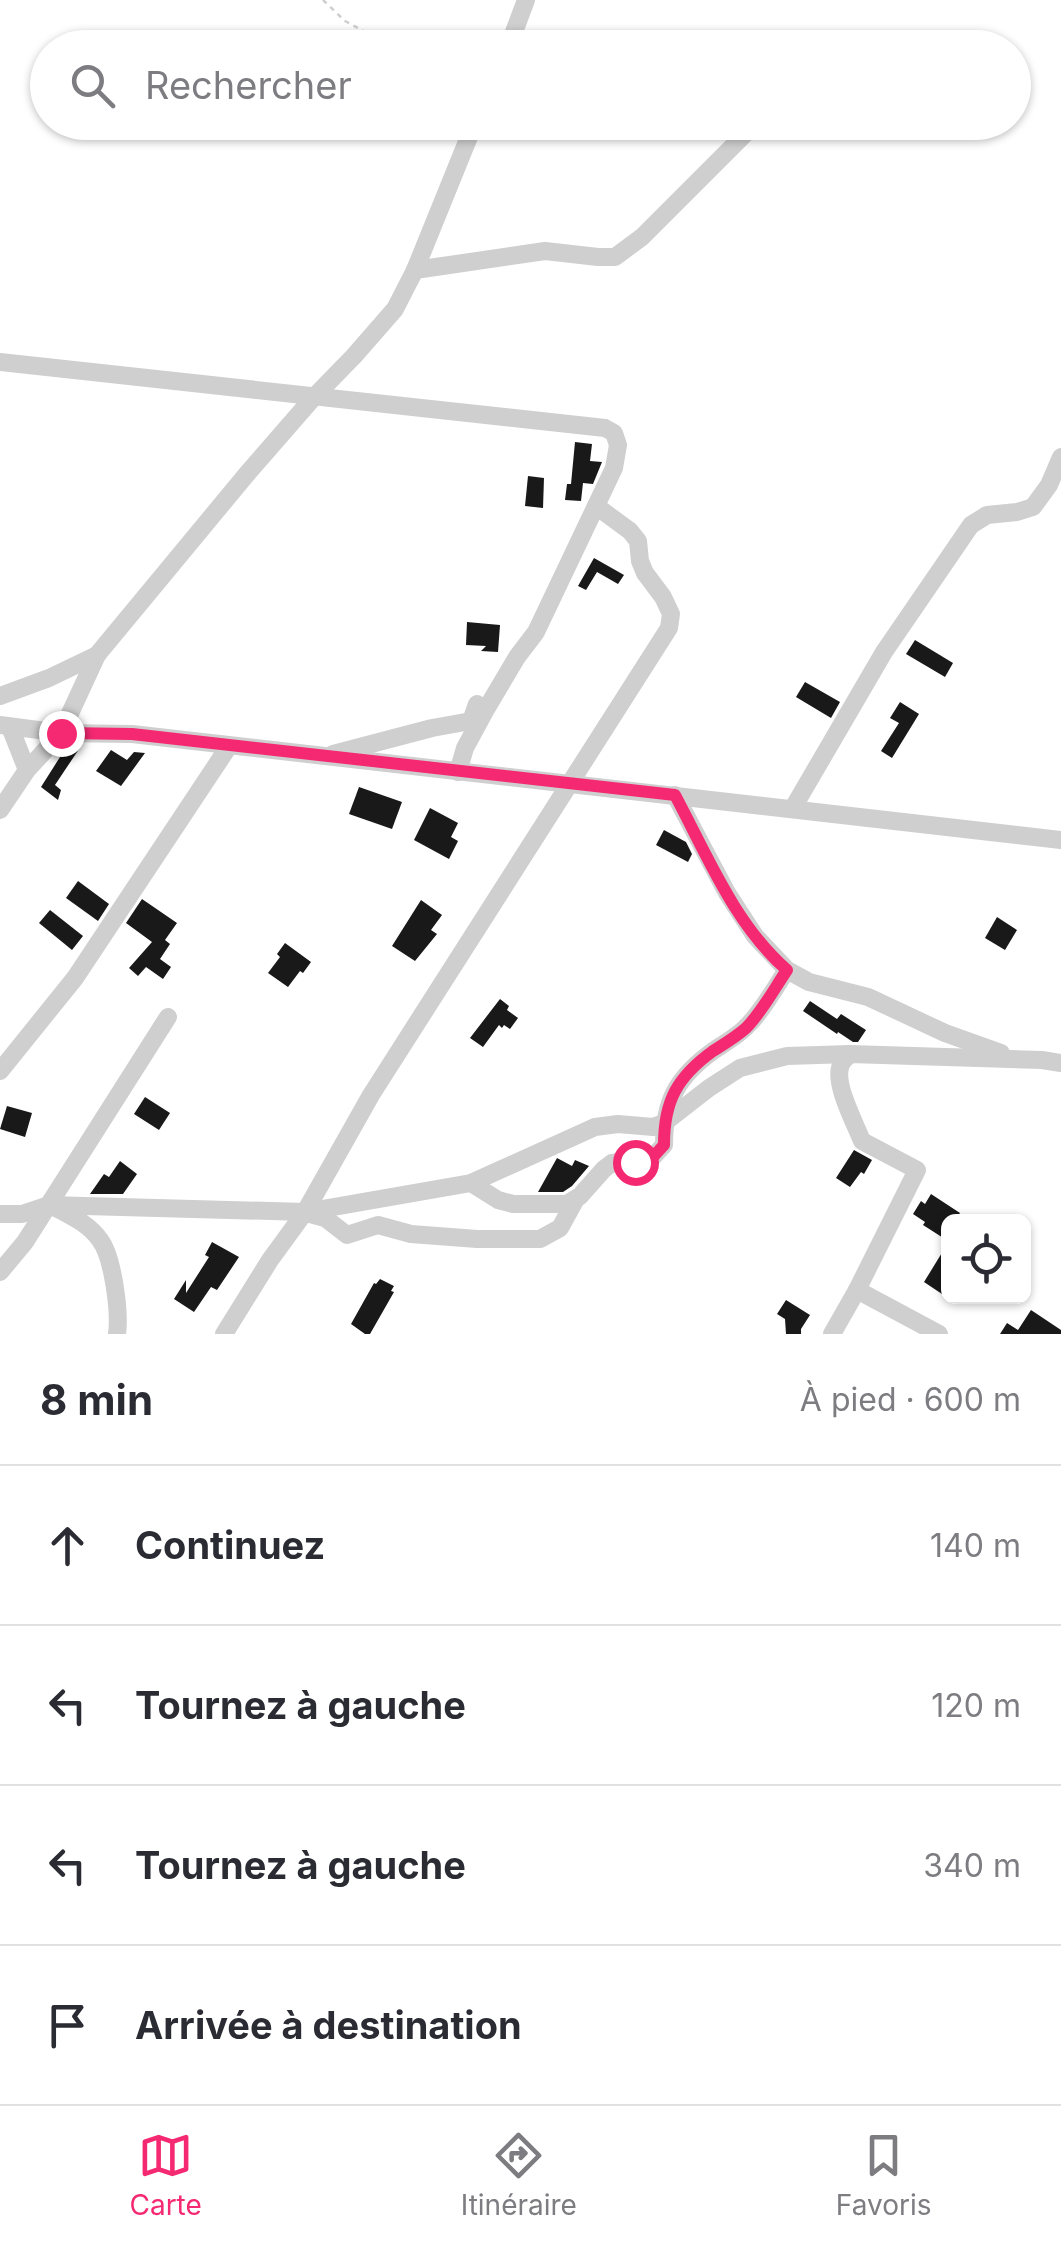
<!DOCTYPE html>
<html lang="fr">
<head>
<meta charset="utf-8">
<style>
  :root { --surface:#fff; --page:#f7f7f7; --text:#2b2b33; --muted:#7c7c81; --line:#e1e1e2; --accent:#f52971 }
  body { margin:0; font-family:Inter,sans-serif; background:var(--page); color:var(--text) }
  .controls { position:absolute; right:30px; bottom:30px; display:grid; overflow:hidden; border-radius:15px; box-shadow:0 2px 8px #0004 }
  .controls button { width:90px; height:90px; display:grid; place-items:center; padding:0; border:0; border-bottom:2px solid var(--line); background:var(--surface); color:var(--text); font:50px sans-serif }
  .stop { position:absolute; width:30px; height:30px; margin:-22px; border:8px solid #f52971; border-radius:50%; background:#fff }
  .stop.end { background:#f52971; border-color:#fff; box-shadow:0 2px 10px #0008 }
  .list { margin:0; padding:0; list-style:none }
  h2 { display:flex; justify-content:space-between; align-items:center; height:130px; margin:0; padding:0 40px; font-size:42px }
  h2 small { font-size:32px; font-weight:400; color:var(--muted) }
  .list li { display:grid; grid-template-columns:65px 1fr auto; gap:30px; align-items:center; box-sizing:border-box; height:160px; padding:0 40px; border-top:2px solid var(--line) }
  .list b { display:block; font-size:38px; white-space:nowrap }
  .list em { font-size:32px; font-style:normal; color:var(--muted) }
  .icon { flex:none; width:55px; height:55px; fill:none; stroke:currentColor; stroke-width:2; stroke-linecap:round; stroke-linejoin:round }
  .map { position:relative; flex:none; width:1061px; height:1334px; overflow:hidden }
  .search { position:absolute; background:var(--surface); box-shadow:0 2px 8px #0004; left:30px; right:30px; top:30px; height:110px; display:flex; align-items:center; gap:25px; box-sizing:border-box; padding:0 35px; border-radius:55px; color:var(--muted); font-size:38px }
  .sheet { height:770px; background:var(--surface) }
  nav { display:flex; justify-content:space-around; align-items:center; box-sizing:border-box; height:140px; border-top:2px solid var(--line); background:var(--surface); font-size:28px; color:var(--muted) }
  nav a { display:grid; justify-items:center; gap:5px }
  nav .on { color:var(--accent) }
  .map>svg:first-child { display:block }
</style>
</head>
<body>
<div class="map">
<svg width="1061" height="1334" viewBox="0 0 1061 1334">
  <rect width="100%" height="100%" fill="#fff"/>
  <g fill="#191919">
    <path d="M575 442 592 444 590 461 602 462 593 484 583 483 581 501 565 500 567 484H571Z"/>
    <path d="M528 476 544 478 543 508 525 506Z"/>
    <path d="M594 558 624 575 618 584 597 572 586 590 578 586Z"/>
    <path d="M467 622 500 625 498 652 481 651 486 646 466 645Z"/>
    <path d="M915 640 953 663 945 677 906 654Z"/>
    <path d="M805 682 840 702 831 718 796 697Z"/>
    <path d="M900 702 919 714 892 758 881 751 899 723 890 718Z"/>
    <path d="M67 746H81L55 785 61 790 58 800 41 787Z"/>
    <path d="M111 750 127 760 134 752 145 753 121 786 96 771Z"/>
    <path d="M359 787 402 802 392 829 349 814Z"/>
    <path d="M430 808 458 823 451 837 458 841 449 859 414 840Z"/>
    <path d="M664 830 686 842 692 854 688 862 656 845Z"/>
    <path d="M78 881 109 904 98 921 66 898Z"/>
    <path d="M142 899 177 923 165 940 170 944 160 959 171 967 163 979 146 967 138 976 129 968 152 942 126 923Z"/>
    <path d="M421 900 442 915 431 930 437 934 415 961 392 946Z"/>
    <path d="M50 910 83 936 72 950 39 923Z"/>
    <path d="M997 917 1017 930 1005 950 985 938Z"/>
    <path d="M285 943 311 962 303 973 300 971 288 987 268 973 280 957 277 954Z"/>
    <path d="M500 999 509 1006 507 1010 518 1018 510 1029 504 1025 502 1028 499 1025 483 1047 470 1038Z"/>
    <path d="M810 1001 837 1019 841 1014 866 1030 858 1042H853L838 1032 837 1034 803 1011Z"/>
    <path d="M145 1097 170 1113 159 1130 134 1114Z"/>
    <path d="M7 1106 32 1113 25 1137 0 1129Z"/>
    <path d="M854 1150 872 1160 864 1174 861 1172 850 1187 836 1178Z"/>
    <path d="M557 1158 572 1166 575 1160 589 1166 572 1186 563 1192H538Z"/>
    <path d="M120 1161 137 1174 123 1194H90L104 1174 109 1177Z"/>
    <path d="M931 1194 960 1213 954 1222H948V1241L923 1225 925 1222 913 1214 921 1201 925 1204Z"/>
    <path d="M212 1242 239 1257 217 1290 211 1287 194 1312 174 1299 186 1280V1293L209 1257 205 1255Z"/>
    <path d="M948 1243V1298L924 1282Z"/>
    <path d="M380 1279 394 1286 391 1291 394 1292 370 1334H365L351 1324 374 1283 376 1284Z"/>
    <path d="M786 1300 810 1315 801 1329V1334H786L785 1319 777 1314Z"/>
    <path d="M1031 1310 1061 1330V1334H1000L1007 1323 1018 1330Z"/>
  </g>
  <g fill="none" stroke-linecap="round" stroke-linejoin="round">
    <path stroke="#cfcfcf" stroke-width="2.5" stroke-dasharray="5 5" stroke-linecap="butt" d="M323 0 345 21 395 48"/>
    <g stroke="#cfcfcf" stroke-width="18">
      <path d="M508 48 526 0"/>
      <path d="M415 270 545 251 598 257H615L642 237 751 128"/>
      <path d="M0 362 605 428 614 433 618 445 614 468 536 632 517 657 485 711 465 748 458 772"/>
      <path d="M0 696 49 678 97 655 246 475 313 398 354 356 395 309 415 270 475 122"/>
      <path d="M0 725 61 733 132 734 1061 840"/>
      <path d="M10 727 27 770"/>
      <path d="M333 754 432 728 471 721 477 704"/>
      <path d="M675 795 727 893 755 936 787 970 809 982 868 997 945 1033 1001 1053"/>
      <path d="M793 808 884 652 971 525 987 515 1017 512 1033 507 1049 485 1061 457"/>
      <path d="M0 810 27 770 61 733 97 655"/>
      <path d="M0 1071 75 978 229 746"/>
      <path d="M471 1183 498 1200 513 1204H567L580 1196 604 1169 612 1163 652 1158 664 1145C664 1101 677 1077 713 1051 723 1044 736 1037 745 1028 762 1012 774 989 787 970"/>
      <path d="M54 1207C71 1216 89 1224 100 1240 113 1257 120 1312 117 1334"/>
      <path d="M0 1214H22L49 1205 305 1212 471 1183 595 1127 618 1124 653 1127 664 1123 709 1088 740 1068 787 1056 850 1054 1042 1060 1061 1063"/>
      <path d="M310 1214 325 1218 347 1235 378 1225 411 1234 477 1239H540L560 1228 576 1199"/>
      <path d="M0 1272 25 1242 168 1017"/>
      <path d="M857 1290 939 1334"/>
      <path d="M224 1334 270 1260 305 1212 371 1095 669 628 671 614 663 597 645 573 640 561 638 541 630 531 596 506"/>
      <path d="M832 1334 857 1290 917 1170 862 1141C855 1123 835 1086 840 1068 841 1061 845 1059 850 1054"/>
    </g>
  </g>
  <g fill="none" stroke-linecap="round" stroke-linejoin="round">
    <path stroke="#f52971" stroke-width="12" d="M61 733 132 734 675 795C707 855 735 925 787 970 774 989 762 1012 746 1028 736 1037 724 1044 713 1051 677 1077 664 1101 664 1145L652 1158 635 1162"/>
  </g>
</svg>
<div class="controls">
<button><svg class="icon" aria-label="locate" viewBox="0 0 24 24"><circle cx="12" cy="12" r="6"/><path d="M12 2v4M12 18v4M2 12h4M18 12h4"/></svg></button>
</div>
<div class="stop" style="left:635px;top:1162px"></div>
<div class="stop end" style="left:61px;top:733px"></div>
<div class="search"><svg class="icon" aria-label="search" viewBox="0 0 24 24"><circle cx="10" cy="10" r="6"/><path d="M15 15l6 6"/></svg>Rechercher</div>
</div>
<section class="sheet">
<h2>8 min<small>À pied · 600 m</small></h2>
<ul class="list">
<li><svg class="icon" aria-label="ahead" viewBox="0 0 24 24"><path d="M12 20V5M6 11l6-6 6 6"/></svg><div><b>Continuez</b></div><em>140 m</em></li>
<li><svg class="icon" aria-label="left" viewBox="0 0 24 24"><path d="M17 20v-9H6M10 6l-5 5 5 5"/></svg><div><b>Tournez à gauche</b></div><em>120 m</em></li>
<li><svg class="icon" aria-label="left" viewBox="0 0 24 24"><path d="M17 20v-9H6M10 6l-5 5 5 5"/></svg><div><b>Tournez à gauche</b></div><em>340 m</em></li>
<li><svg class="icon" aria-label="arrive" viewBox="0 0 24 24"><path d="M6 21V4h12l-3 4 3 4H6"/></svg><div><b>Arrivée à destination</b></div></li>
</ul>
</section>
<nav>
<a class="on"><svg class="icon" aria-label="map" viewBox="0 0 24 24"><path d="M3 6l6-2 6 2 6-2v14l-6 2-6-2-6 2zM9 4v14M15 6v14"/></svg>Carte</a>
<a><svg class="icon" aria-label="directions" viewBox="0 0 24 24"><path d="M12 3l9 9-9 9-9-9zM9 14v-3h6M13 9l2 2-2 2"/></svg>Itinéraire</a>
<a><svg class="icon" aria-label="saved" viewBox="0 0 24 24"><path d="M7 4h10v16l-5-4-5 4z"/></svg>Favoris</a>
</nav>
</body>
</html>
